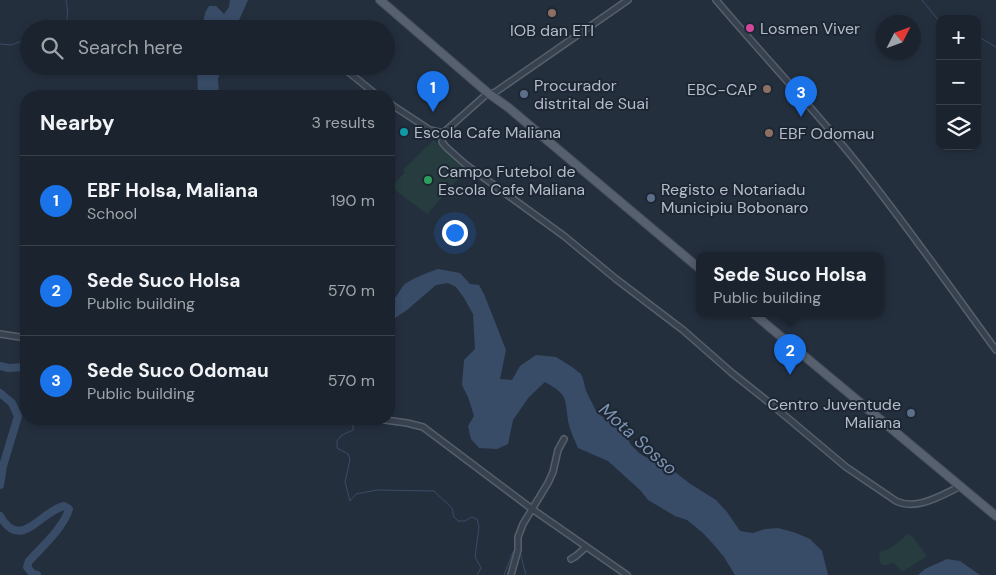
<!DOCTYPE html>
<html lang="en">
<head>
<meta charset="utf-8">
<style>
  :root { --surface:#1b232e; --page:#242b36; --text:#f1f3f6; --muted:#a0a4aa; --line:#39404a; --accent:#1a73e8 }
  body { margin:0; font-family:"DM Sans",sans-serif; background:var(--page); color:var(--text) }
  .controls { position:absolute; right:15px; top:15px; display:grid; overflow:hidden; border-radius:10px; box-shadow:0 2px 8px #0003 }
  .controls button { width:45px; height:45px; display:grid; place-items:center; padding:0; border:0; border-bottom:1px solid var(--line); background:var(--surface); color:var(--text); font:25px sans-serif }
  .compass { position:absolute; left:876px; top:15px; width:45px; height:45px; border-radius:50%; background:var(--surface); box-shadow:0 2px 8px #0003; rotate:48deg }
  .you { position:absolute; left:454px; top:232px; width:18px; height:18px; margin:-12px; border:4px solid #fff; border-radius:50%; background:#1a73e8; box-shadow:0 0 0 8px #1a73e833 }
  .badge { display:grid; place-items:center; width:32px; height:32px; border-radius:50%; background:var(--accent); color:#fff; font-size:16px; font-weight:700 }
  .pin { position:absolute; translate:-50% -41px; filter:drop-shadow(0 1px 2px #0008) }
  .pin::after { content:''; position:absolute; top:26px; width:18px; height:15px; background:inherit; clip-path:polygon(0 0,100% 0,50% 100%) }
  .popup { position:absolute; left:696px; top:252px; width:188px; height:65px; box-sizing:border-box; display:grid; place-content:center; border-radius:10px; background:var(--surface); filter:drop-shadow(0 1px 4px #0005); font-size:16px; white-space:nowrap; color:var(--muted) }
  .popup b { font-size:19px; color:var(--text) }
  .popup::after { content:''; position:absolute; left:50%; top:100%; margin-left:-10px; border:10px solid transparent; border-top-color:var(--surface) }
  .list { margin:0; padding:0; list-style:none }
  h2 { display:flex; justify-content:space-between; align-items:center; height:65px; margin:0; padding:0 20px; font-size:21px }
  h2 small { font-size:16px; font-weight:400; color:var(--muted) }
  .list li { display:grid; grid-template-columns:32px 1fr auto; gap:15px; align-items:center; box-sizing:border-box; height:90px; padding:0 20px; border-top:1px solid var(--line) }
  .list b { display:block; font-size:19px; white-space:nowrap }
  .list p { margin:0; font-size:16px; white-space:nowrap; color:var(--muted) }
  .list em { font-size:16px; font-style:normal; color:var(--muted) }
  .icon { flex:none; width:28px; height:28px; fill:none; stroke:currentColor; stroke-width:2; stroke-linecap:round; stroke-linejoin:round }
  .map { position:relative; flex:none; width:996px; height:575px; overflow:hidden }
  .search { position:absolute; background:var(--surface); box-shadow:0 2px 8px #0003; left:20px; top:20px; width:375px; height:55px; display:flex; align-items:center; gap:12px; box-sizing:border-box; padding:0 18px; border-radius:28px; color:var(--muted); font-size:19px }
  .panel { position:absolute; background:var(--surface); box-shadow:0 2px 8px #0003; left:20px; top:90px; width:375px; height:335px; border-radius:20px }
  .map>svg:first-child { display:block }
</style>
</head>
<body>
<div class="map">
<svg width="996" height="575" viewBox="0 0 996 575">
  <rect width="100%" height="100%" fill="#242f3e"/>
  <g fill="#263c3f">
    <path d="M434 140 466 170 427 214 391 187 405 172 403 170Z"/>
    <path d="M908 534 912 536 927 556 902 572 894 563 885 565 881 564 879 557 880 552 891 548Z"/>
  </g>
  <g fill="#394c67">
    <path d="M230 0H248L235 29H202L205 13 209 6H216L224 14 229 7Z"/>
    <path d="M197 66H222L218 79 219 96H198Z"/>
    <path d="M438 269 460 273 470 284 479 285 484 294 506 350 500 379 512 380 520 366 536 355 556 357 572 367 581 374 583 379 586 391 597 413 618 427 625 435 631 445 639 453 651 460 670 468 689 483 716 500 727 512 740 531 753 533 765 529 778 528 796 533 810 539 822 551 828 575H735L724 557 714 545 703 533 687 520 675 516 648 500 640 490 608 461 578 448C575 441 571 433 569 425 564 401 571 396 545 382L529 397 513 420 508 444 497 449 479 448 471 439 468 426 474 416 468 397 462 385 464 360 475 349 473 314 464 298 456 287 448 283 436 285 407 310 389 322V304C396 299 399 291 404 285 410 279 430 272 438 269Z"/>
    <path d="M947 559 960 561 980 575H918L925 569Z"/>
  </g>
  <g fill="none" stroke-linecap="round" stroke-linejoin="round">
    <g stroke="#394c67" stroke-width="1">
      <path d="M922 0 940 22"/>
      <path d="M63 29C69 20 68 10 66 0"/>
      <path d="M977 36 996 47"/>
      <path d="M0 44 11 45 22 41 29 42"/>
      <path d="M346 419V421L353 424V430L342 435 337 441V448L348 454 350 460 345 482 350 501 356 494 377 490 434 491 452 508 454 517 458 521H465L472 517 477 519 479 527 475 557 481 568 477 575"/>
      <path d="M520 552 526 575"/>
      <path d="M504 575 513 552 515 551"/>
    </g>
    <g stroke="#394c67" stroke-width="8">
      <path d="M0 366 8 368 26 367"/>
      <path d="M0 393 12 403 18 416 3 466 0 485"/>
      <path d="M0 516C21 552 39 512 64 506L69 509C64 527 42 547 29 561L27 567 33 574 37 575"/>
    </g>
    <defs>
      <g id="minor">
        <path d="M628 0 494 93H488L443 133 442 142 446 147 465 164 564 236 616 279 683 330 732 373 771 404 846 467 896 501C917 511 942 495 961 486"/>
        <path d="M716 0C761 53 809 104 853 158 903 220 949 286 996 350"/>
        <path d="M341 66 378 96"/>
        <path d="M389 103 430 130 443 133"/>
        <path d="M0 334 26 338"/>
        <path d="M378 419 407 423 423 427 532 509 627 575"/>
        <path d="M571 559 576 556 586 547"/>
        <path d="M511 575 518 550V537L523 524 548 483 553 472 558 450 564 439"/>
      </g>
      <g id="primary">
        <path d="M380 0 488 93 509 108 700 269"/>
        <path d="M754 314 996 516"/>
      </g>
    </defs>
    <use href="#minor" stroke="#565f6c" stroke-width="8"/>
    <use href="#primary" stroke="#414a57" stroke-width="10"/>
    <use href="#minor" stroke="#38414e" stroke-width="5"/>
    <use href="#primary" stroke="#56606e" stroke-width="8"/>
  </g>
  <g fill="#8d6e63" stroke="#1d2633" stroke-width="2">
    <circle cx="552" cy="13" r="5"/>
    <circle cx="767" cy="89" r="5"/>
    <circle cx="769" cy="133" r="5"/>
  </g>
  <circle fill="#d1479c" stroke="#1d2633" stroke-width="2" cx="750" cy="28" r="5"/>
  <g fill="#5c6f8a" stroke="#1d2633" stroke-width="2">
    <circle cx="524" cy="94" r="5"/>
    <circle cx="651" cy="198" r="5"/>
    <circle cx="911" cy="413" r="5"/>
  </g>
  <circle fill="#0f9aa8" stroke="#1d2633" stroke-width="2" cx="404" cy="132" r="5"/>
  <circle fill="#2e9e5b" stroke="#1d2633" stroke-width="2" cx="428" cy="180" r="5"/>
  <g text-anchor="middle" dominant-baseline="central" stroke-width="4" stroke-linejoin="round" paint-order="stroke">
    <g font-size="16" fill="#b4bcc9" stroke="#1d2633" text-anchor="start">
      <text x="760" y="28">Losmen Viver</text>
      <text x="552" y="30" text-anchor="middle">IOB dan ETI</text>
      <text x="534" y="85">Procurador<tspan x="534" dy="18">distrital de Suai</tspan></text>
      <text x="757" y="89" text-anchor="end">EBC-CAP</text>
      <text x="414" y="132">Escola Cafe Maliana</text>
      <text x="779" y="133">EBF Odomau</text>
      <text x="438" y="171">Campo Futebol de<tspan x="438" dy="18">Escola Cafe Maliana</tspan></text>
      <text x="661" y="189">Registo e Notariadu<tspan x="661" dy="18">Municipiu Bobonaro</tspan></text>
      <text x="901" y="404" text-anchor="end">Centro Juventude<tspan x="901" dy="18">Maliana</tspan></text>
    </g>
    <g font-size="18" font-style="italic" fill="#7c92b1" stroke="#1d2633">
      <text transform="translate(638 439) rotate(42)">Mota Sosso</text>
    </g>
  </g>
</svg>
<div class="controls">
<button>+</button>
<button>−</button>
<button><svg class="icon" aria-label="layers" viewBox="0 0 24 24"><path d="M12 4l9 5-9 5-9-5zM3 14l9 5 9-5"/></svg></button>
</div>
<svg class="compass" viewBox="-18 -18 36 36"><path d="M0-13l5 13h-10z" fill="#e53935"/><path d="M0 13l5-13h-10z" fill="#a0a4aa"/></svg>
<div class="you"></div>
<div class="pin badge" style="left:433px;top:112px">1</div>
<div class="pin badge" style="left:790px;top:375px">2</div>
<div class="popup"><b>Sede Suco Holsa</b>Public building</div>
<div class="pin badge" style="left:801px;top:117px">3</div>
<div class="search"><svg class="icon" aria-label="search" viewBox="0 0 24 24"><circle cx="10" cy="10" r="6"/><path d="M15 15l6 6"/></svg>Search here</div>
<section class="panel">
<h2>Nearby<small>3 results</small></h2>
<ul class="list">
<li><span class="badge">1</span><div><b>EBF Holsa, Maliana</b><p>School</p></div><em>190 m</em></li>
<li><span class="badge">2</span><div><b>Sede Suco Holsa</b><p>Public building</p></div><em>570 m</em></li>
<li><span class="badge">3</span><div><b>Sede Suco Odomau</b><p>Public building</p></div><em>570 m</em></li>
</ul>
</section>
</div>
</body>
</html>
